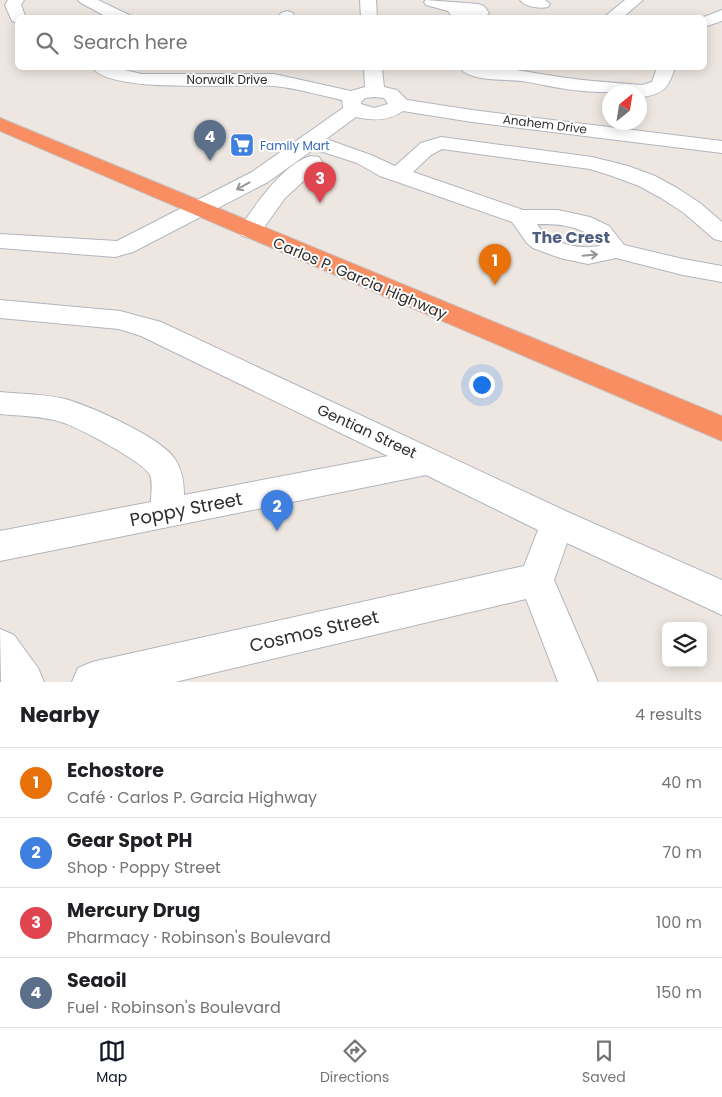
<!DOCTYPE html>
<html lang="en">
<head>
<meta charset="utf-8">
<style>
  :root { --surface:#fff; --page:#f2f2f2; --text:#202124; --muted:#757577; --line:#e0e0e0; --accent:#111827 }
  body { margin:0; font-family:Poppins,sans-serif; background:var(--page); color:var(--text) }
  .controls { position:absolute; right:15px; bottom:15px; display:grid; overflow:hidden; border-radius:8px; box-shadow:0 2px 12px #0003 }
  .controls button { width:45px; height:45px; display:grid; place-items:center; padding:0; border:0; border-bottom:1px solid var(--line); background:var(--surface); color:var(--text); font:25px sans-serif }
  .compass { position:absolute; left:602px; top:85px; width:45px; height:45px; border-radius:50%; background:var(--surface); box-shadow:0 2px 12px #0003; rotate:30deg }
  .you { position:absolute; left:481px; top:384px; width:18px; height:18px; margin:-12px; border:4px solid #fff; border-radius:50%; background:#1a73e8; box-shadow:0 0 0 8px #1a73e833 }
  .badge { display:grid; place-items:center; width:32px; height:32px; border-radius:50%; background:var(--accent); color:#fff; font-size:16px; font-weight:700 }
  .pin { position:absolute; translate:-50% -41px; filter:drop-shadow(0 1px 2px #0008) }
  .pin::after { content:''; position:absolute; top:26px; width:18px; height:15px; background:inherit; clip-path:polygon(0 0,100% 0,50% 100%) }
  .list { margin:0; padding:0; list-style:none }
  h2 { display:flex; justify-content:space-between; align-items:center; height:65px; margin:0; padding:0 20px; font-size:21px }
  h2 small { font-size:16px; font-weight:400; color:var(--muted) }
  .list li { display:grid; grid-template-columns:32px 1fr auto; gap:15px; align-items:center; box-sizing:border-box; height:70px; padding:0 20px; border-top:1px solid var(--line) }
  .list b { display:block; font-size:19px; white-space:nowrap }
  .list p { margin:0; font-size:16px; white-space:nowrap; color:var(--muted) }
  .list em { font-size:16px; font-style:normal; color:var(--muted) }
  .icon { flex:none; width:28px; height:28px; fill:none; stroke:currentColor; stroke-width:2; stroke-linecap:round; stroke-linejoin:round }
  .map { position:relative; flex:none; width:722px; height:682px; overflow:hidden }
  .search { position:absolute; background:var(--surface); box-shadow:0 2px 12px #0003; left:15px; right:15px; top:15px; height:55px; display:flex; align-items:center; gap:12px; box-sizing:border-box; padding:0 18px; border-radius:8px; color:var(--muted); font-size:19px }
  .sheet { height:345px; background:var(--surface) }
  nav { display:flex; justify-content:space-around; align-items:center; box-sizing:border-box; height:70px; border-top:1px solid var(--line); background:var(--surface); font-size:14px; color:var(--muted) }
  nav a { display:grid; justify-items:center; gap:2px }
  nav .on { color:var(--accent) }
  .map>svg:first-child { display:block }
</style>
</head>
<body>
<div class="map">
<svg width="722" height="682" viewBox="0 0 722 682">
  <rect width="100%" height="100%" fill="#eee7e1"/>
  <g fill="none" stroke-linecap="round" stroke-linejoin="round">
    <defs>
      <g id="minor">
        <path d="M8 0H24L21 5 26 18H18V23L12 21 5 5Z"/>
        <path d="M78 0H98L129 15 131 18H109L81 3Z"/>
        <path d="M360 0H376L377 18H361Z"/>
        <path d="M426 0 478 4 484 6 489 13 484 18H453L448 11 426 5 424 2Z"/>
        <path d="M520 0H545L550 4 548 7C540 9 525 7 520 0Z"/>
        <path d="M625 0H643L622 18H603Z"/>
        <path d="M722 10V21L704 27V18H701Z"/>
        <path d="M287 11 293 13 294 18H278L281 13Z"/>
        <path d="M93 68H116L142 74H274L351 91 365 87 364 68H382L384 87 397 90 407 100 472 110 722 141V153L472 122 403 111C389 121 373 121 356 117L326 139 371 155 395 166 421 143 441 137 592 157 628 166 655 176 677 188 700 203 722 222V241L714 239 684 213 661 198 639 186 612 176 590 169 442 149 431 155 413 172 523 210H558L590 217 609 226 624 245 683 259 722 266V282L683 275 616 258 588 264 560 258 533 248 527 243 512 222 380 176 357 163 314 149 268 182 133 252 115 257 0 248V234L117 241 252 172 343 108 342 100C319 95 296 88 274 86 239 82 112 95 93 68ZM375 97 384 98 388 104 374 108 361 104V102L365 98ZM537 224C561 224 584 225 600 246 579 250 549 244 537 224Z"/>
        <path d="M460 68C493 63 528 73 560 77 587 81 615 83 642 85L652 82 657 68H675C668 88 664 94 642 97L640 96V92C612 92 587 93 560 88 547 86 535 83 522 81 506 79 470 82 460 68Z"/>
        <path d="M311 156 319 157 322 162 319 167 285 198 258 236 250 238 242 236 238 231C253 208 283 163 311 156Z"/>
        <path d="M0 300 120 311 161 322 570 513 722 580V615L567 543 554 580 598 682H558L526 599 175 682H72L78 668 92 662 524 566 538 530 426 475 0 561V531L151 502C151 494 153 482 150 475 144 462 76 426 61 422 42 416 20 416 0 414V392C21 394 44 394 65 399 90 406 161 437 175 459 182 470 184 482 184 495L388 456 141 336 119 329 0 318Z"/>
        <path d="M0 629 14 635 38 668 44 682H1Z"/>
      </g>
      <path id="highway" d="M0 118 722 416V441L0 131Z"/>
    </defs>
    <use href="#minor" stroke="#b1b5bd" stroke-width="2"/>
    <use href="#highway" stroke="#c4c4c4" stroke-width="2"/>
    <use href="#minor" fill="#fff" fill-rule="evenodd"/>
    <use href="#highway" fill="#f98e62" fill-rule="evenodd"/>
  </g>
  <defs><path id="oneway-shaft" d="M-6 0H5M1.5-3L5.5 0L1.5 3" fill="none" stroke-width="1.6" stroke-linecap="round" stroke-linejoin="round" transform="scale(1.25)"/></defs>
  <g stroke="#969696">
    <use href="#oneway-shaft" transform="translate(243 186) rotate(151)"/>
    <use href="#oneway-shaft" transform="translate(590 255) rotate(-5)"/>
  </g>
  <defs>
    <symbol id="supermarket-square" viewBox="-11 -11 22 22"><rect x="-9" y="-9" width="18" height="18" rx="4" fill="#3f7fe0" stroke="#fff"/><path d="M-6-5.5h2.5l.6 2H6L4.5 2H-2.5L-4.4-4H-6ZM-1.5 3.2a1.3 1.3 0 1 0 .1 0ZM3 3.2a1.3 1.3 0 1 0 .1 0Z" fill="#fff"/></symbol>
  </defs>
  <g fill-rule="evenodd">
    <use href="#supermarket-square" x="228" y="131" width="28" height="28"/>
  </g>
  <g text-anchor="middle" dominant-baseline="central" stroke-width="4" stroke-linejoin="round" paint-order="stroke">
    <g font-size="12" fill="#2e2e2e" stroke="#fff">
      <text x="227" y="79">Norwalk Drive</text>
      <text transform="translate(545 124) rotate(7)">Anahem Drive</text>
    </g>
    <g font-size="12" fill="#366cbe" stroke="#fff" text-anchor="start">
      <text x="260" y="145">Family Mart</text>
    </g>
    <g font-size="15" fill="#2e2e2e" stroke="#fff">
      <text transform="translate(360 278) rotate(23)">Carlos P. Garcia Highway</text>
      <text transform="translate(367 431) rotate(25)">Gentian Street</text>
    </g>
    <g font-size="16" font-weight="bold" fill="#4f5e7e" stroke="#fff">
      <text x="571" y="237">The Crest</text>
    </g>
    <g font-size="18" fill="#2e2e2e" stroke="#fff">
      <text transform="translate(186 509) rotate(-11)">Poppy Street</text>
      <text transform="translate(314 631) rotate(-13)">Cosmos Street</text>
    </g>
  </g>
</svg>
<div class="controls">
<button><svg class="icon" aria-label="layers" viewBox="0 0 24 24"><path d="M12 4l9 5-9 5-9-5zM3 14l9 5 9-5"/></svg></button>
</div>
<svg class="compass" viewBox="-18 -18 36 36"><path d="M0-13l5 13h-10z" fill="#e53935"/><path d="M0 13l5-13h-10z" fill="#757577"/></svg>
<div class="you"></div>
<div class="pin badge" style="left:495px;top:285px;background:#e8710a">1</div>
<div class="pin badge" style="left:277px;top:531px;background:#3f7fe0">2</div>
<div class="pin badge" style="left:320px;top:203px;background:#e0444e">3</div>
<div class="pin badge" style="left:210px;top:161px;background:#5c6f8a">4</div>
<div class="search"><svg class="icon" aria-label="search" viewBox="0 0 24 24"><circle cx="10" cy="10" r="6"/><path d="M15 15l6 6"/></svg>Search here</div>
</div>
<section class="sheet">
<h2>Nearby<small>4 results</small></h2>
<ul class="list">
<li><span class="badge" style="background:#e8710a">1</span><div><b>Echostore</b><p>Café · Carlos P. Garcia Highway</p></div><em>40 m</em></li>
<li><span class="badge" style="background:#3f7fe0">2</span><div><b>Gear Spot PH</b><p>Shop · Poppy Street</p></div><em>70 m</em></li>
<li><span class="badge" style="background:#e0444e">3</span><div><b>Mercury Drug</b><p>Pharmacy · Robinson's Boulevard</p></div><em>100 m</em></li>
<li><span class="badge" style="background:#5c6f8a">4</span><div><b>Seaoil</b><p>Fuel · Robinson's Boulevard</p></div><em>150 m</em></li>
</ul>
</section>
<nav>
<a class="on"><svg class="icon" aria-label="map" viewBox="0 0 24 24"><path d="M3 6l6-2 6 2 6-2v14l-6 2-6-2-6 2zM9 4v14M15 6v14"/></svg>Map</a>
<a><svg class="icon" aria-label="directions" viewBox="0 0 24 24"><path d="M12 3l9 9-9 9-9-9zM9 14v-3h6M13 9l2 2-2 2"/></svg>Directions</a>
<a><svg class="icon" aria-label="saved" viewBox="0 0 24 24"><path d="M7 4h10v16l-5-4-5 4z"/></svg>Saved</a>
</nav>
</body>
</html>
